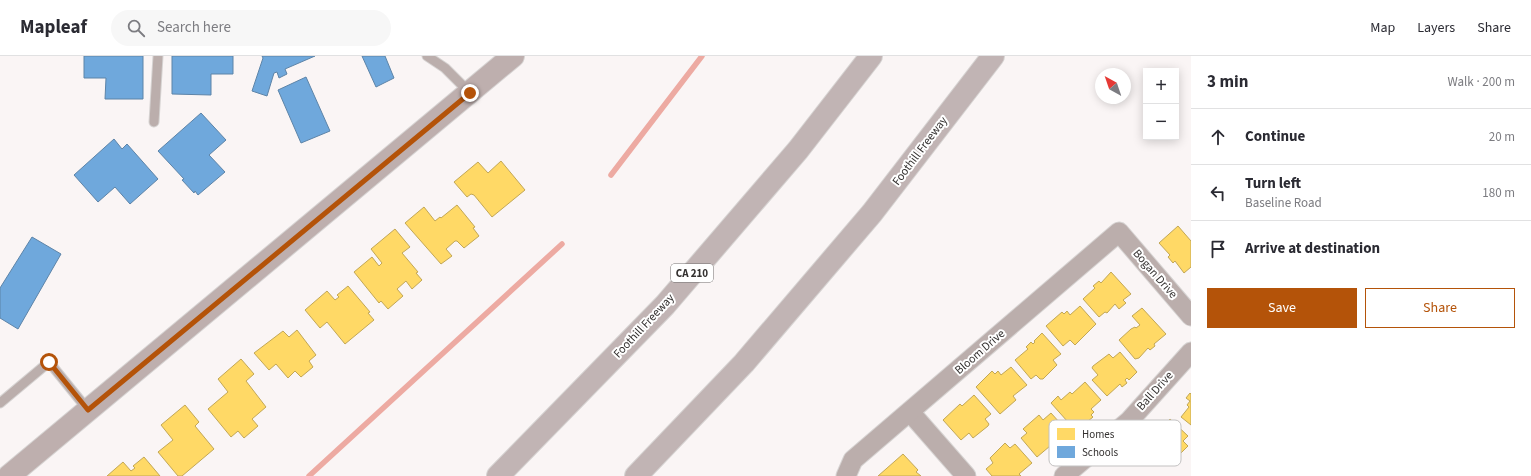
<!DOCTYPE html>
<html lang="en">
<head>
<meta charset="utf-8">
<style>
  :root { --surface:#fff; --page:#f7f7f7; --text:#2b2b33; --muted:#7c7c81; --line:#e1e1e2; --accent:#b45309 }
  body { margin:0; font-family:"Source Sans 3",sans-serif; background:var(--page); color:var(--text) }
  .controls { position:absolute; right:12px; top:12px; display:grid; overflow:hidden; border-radius:0px; box-shadow:0 2px 10px #0003 }
  .controls button { width:36px; height:36px; display:grid; place-items:center; padding:0; border:0; border-bottom:1px solid var(--line); background:var(--surface); color:var(--text); font:20px sans-serif }
  .compass { position:absolute; left:1095px; top:12px; width:36px; height:36px; border-radius:50%; background:var(--surface); box-shadow:0 2px 10px #0003; rotate:320deg }
  .stop { position:absolute; width:12px; height:12px; margin:-9px; border:3px solid #b45309; border-radius:50%; background:#fff }
  .stop.end { background:#b45309; border-color:#fff; box-shadow:0 1px 4px #0008 }
  .list { margin:0; padding:0; list-style:none }
  h2 { display:flex; justify-content:space-between; align-items:center; height:52px; margin:0; padding:0 16px; font-size:17px }
  h2 small { font-size:13px; font-weight:400; color:var(--muted) }
  .list li { display:grid; grid-template-columns:26px 1fr auto; gap:12px; align-items:center; box-sizing:border-box; height:56px; padding:0 16px; border-top:1px solid var(--line) }
  .list b { display:block; font-size:15px; white-space:nowrap }
  .list p { margin:0; font-size:13px; white-space:nowrap; color:var(--muted) }
  .list em { font-size:13px; font-style:normal; color:var(--muted) }
  .actions { display:flex; gap:8px; padding:12px 16px }
  .actions a { flex:1; padding:9px 0; border:1px solid var(--accent); border-radius:0px; text-align:center; font-size:14px; color:var(--accent) }
  .actions .main { background:var(--accent); color:#fff }
  .icon { flex:none; width:22px; height:22px; fill:none; stroke:currentColor; stroke-width:2; stroke-linecap:round; stroke-linejoin:round }
  .map { position:relative; flex:none; width:1191px; height:420px; overflow:hidden }
  header { display:flex; align-items:center; gap:24px; box-sizing:border-box; height:56px; padding:0 20px; background:var(--surface); border-bottom:1px solid var(--line) }
  header strong { font-size:19px }
  nav { display:flex; gap:22px; margin-inline-start:auto; font-size:14px }
  .search { width:280px; height:36px; background:var(--page); display:flex; align-items:center; gap:10px; box-sizing:border-box; padding:0 14px; border-radius:22px; color:var(--muted); font-size:15px }
  main { display:flex }
  aside { flex:1; background:var(--surface) }
  .map>svg:first-child { display:block }
</style>
</head>
<body>
<header>
<strong>Mapleaf</strong>
<div class="search"><svg class="icon" aria-label="search" viewBox="0 0 24 24"><circle cx="10" cy="10" r="6"/><path d="M15 15l6 6"/></svg>Search here</div>
<nav><a>Map</a><a>Layers</a><a>Share</a></nav>
</header>
<main>
<div class="map">
<svg width="1191" height="420" viewBox="0 0 1191 420">
  <rect width="100%" height="100%" fill="#faf5f5"/>
  <g fill="#ffd966" stroke="#c2a756">
    <path d="M501 105 525 134 492 161 474 139 471 138 467 141 454 126 478 106 488 117Z"/>
    <path d="M457 149 475 171 473 172 479 180 464 192 457 185H455L446 193 452 200 441 208 405 167 424 151 435 165 440 161 441 162Z"/>
    <path d="M1178 170 1191 185V211L1184 217 1175 205 1173 207 1168 201 1170 199 1159 187Z"/>
    <path d="M395 173 410 191 402 197 418 216 416 217 422 224 412 233 406 225 397 233 403 240 388 253 381 245 379 247 354 216 372 201 379 210 382 207 371 193Z"/>
    <path d="M1111 216 1131 238 1123 244 1126 247 1119 253 1115 248 1107 257 1105 256 1099 261 1083 243 1095 232 1093 230 1099 225 1101 227Z"/>
    <path d="M348 230 370 256 368 257 374 264 345 288 327 266 320 272 305 254 327 235 335 244 339 241 337 239Z"/>
    <path d="M1080 250 1096 268 1075 289 1070 284 1063 290 1046 270 1062 256 1064 258 1067 255 1070 259Z"/>
    <path d="M1142 252 1166 278 1154 288 1155 290 1150 294 1148 292 1139 302 1135 303 1119 284 1131 273 1135 271 1136 272 1140 269 1132 260Z"/>
    <path d="M297 274 316 299 309 305 313 311 301 321 295 315 288 322 276 308 269 314 254 297 283 275 289 281Z"/>
    <path d="M1042 277 1061 298 1053 304 1057 309 1043 323H1040L1036 319 1031 323 1015 304 1028 293 1026 291 1031 286 1033 288 1035 286 1034 285Z"/>
    <path d="M1120 296 1137 316 1129 324 1127 322 1125 324 1127 327 1122 331 1120 328 1107 340 1092 324 1098 319 1092 312 1093 310 1109 298 1113 302Z"/>
    <path d="M241 303 254 318 246 325 266 351 252 363 258 370 244 382 238 375 231 381 208 353 228 336 218 323Z"/>
    <path d="M1011 311 1027 329 1013 340 1016 344 1000 358 976 331 992 315 995 318 998 315 1001 319Z"/>
    <path d="M1085 326 1101 344 1091 353 1094 356 1091 359 1093 361 1076 375 1051 347 1058 340 1061 344 1070 336 1072 338Z"/>
    <path d="M1190 337 1191 338V369L1181 361 1189 351 1187 349 1190 345 1186 342Z"/>
    <path d="M974 339 991 358 985 363 989 368 988 370 973 382 969 377 961 384 943 364 960 348 962 350Z"/>
    <path d="M185 349 199 366 195 370 214 393 182 420H178L158 396 173 384 161 369Z"/>
    <path d="M1051 357 1069 377 1053 393 1050 390 1037 401 1021 382 1027 377 1023 373 1039 359 1043 364Z"/>
    <path d="M1170 363 1188 380 1183 385 1188 390 1173 405 1169 401 1162 409 1143 390 1157 373 1159 375Z"/>
    <path d="M1005 387 1010 392 1015 388 1032 407 1019 418 1021 420H992L986 413 993 407 990 402Z"/>
    <path d="M903 398 918 414 916 416 921 420H878Z"/>
    <path d="M144 401 160 420H107L123 406 131 415 135 412 133 410Z"/>
  </g>
  <g fill="#6fa8dc" stroke="#5d84a8">
    <path d="M84 0H143V43H105L106 22H84Z"/>
    <path d="M172 0H233V18H211V39L172 38Z"/>
    <path d="M262 0H315L285 13 287 18 279 22 277 16 274 17 267 40 252 35 263 2Z"/>
    <path d="M362 0H385L394 22 376 31Z"/>
    <path d="M306 21 330 75 301 87 278 34Z"/>
    <path d="M201 57 226 84 209 99 225 116 198 139 195 135 194 137 182 124 184 123 158 95Z"/>
    <path d="M114 83 122 93 127 88 158 123 130 148 115 131 98 146 74 119Z"/>
    <path d="M32 181 61 198 18 273 0 262V232Z"/>
  </g>
  <g fill="none" stroke-linecap="round" stroke-linejoin="round">
    <g stroke="#edaaa2" stroke-width="5.5">
      <path d="M611 119 702 0"/>
      <path d="M309 420 562 188"/>
    </g>
    <defs>
      <g id="service">
        <path d="M427 0 445 12 470 37"/>
        <path d="M154 66 158 0"/>
        <path d="M0 347 49 306 88 354"/>
      </g>
      <g id="minor">
        <path d="M910 356 966 420"/>
        <path d="M846 420 853 404 1119 176 1191 260"/>
        <path d="M1064 420 1129 365 1191 296"/>
      </g>
      <path id="primary" d="M9 420 513 0"/>
      <g id="motorway">
        <path d="M498 420 665 249 798 94 871 0"/>
        <path d="M636 420 744 307 872 157 993 0"/>
      </g>
    </defs>
    <use href="#service" stroke="#d6d3d2" stroke-width="11"/>
    <use href="#minor" stroke="#d6d3d2" stroke-width="21"/>
    <use href="#primary" stroke="#d6d3d2" stroke-width="24"/>
    <use href="#motorway" stroke="#d6d3d2" stroke-width="24"/>
    <use href="#service" stroke="#bbaeac" stroke-width="9"/>
    <use href="#minor" stroke="#bbaeac" stroke-width="19"/>
    <use href="#primary" stroke="#beafae" stroke-width="22"/>
    <use href="#motorway" stroke="#c1b4b4" stroke-width="22"/>
  </g>
  <g fill="none" stroke-linecap="round" stroke-linejoin="round">
    <path stroke="#b45309" stroke-width="5" d="M49 306 88 354 470 37"/>
  </g>
  <g text-anchor="middle" dominant-baseline="central" stroke-width="4" stroke-linejoin="round" paint-order="stroke">
    <rect fill="#fff" stroke="#716f6e" stroke-width="1" x="671" y="208" width="42" height="18" rx="3"/>
    <g font-size="11" font-weight="bold" fill="#343130">
      <text x="692" y="217">CA 210</text>
    </g>
    <g font-size="12" fill="#343130" stroke="#fff">
      <text transform="translate(920 95) rotate(-53)">Foothill Freeway</text>
      <text transform="translate(1155 218) rotate(49)">Bogan Drive</text>
      <text transform="translate(644 270) rotate(-47)">Foothill Freeway</text>
      <text transform="translate(980 296) rotate(-41)">Bloom Drive</text>
      <text transform="translate(1155 335) rotate(-48)">Ball Drive</text>
    </g>
  </g>
  <rect x="1049" y="364" width="132" height="46" rx="6" fill="#fff" stroke="#c2c1c1" stroke-width="1"/>
  <rect x="1057" y="372" width="18" height="12" fill="#ffd966"/>
  <rect x="1057" y="390" width="18" height="12" fill="#6fa8dc"/>
  <g font-size="11" fill="#343130">
    <text x="1082" y="382">Homes</text>
    <text x="1082" y="400">Schools</text>
  </g>
</svg>
<div class="controls">
<button>+</button>
<button>−</button>
</div>
<svg class="compass" viewBox="-18 -18 36 36"><path d="M0-13l5 13h-10z" fill="#e53935"/><path d="M0 13l5-13h-10z" fill="#7c7c81"/></svg>
<div class="stop" style="left:49px;top:306px"></div>
<div class="stop end" style="left:470px;top:37px"></div>
</div>
<aside>
<h2>3 min<small>Walk · 200 m</small></h2>
<ul class="list">
<li><svg class="icon" aria-label="ahead" viewBox="0 0 24 24"><path d="M12 20V5M6 11l6-6 6 6"/></svg><div><b>Continue</b></div><em>20 m</em></li>
<li><svg class="icon" aria-label="left" viewBox="0 0 24 24"><path d="M17 20v-9H6M10 6l-5 5 5 5"/></svg><div><b>Turn left</b><p>Baseline Road</p></div><em>180 m</em></li>
<li><svg class="icon" aria-label="arrive" viewBox="0 0 24 24"><path d="M6 21V4h12l-3 4 3 4H6"/></svg><div><b>Arrive at destination</b></div></li>
</ul>
<div class="actions"><a class="main">Save</a><a>Share</a></div>
</aside>
</main>
</body>
</html>
